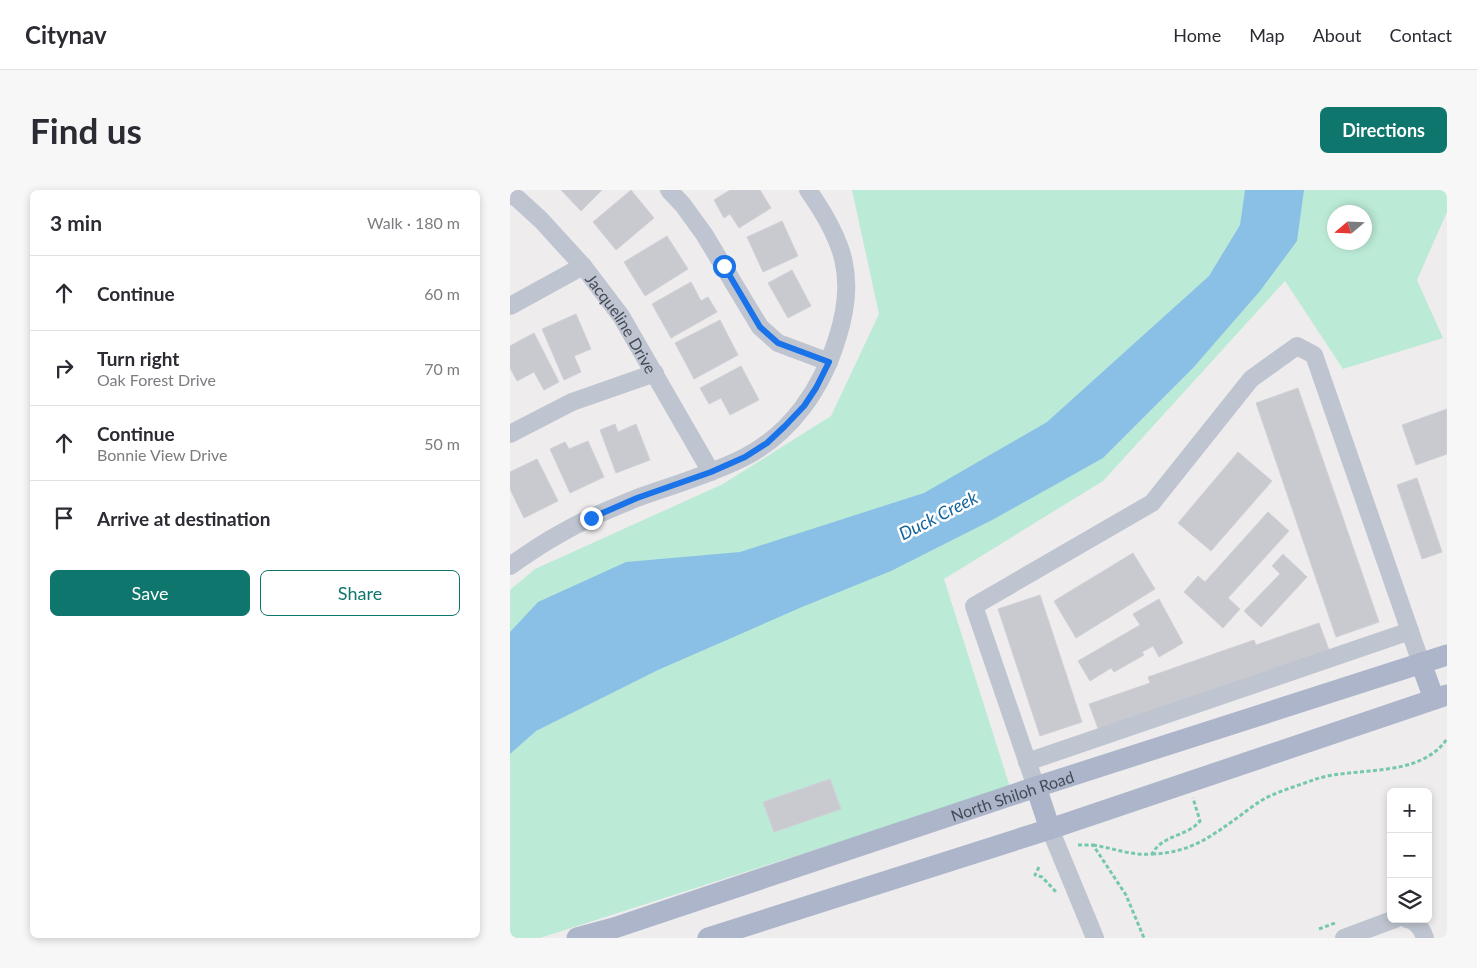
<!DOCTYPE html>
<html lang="en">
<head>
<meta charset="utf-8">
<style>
  :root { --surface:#fff; --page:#f7f7f7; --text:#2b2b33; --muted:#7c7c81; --line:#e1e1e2; --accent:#0f766e }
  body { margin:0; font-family:Lato,sans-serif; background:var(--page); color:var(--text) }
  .controls { position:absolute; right:15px; bottom:15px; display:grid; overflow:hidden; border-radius:8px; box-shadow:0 2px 8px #0003 }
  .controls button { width:45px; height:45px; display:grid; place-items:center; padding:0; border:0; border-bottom:1px solid var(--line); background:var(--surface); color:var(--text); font:25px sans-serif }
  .compass { position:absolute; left:817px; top:15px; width:45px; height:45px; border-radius:50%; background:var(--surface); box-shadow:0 2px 8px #0003; rotate:251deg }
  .stop { position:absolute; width:15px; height:15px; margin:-11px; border:4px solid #1a73e8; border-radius:50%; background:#fff }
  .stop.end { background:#1a73e8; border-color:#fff; box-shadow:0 1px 5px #0008 }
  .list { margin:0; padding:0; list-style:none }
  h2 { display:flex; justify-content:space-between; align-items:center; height:65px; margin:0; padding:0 20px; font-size:21px }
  h2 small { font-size:16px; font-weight:400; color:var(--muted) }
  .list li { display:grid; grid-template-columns:32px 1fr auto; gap:15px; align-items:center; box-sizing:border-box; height:75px; padding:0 20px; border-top:1px solid var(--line) }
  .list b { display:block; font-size:19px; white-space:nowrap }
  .list p { margin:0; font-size:16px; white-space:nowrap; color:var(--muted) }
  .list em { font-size:16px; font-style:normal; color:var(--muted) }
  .actions { display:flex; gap:10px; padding:15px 20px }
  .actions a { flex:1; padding:11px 0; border:1px solid var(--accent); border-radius:8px; text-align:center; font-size:18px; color:var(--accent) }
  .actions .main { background:var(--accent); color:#fff }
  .icon { flex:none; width:28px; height:28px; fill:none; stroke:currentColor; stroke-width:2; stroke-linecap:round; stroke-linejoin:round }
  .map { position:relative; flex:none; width:937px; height:748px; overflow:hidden; border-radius:8px }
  header { display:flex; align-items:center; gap:30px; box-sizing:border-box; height:70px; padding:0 25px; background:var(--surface); border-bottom:1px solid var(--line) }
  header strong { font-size:24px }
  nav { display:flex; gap:28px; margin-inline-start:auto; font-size:18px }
  .intro { display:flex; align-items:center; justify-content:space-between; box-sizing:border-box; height:120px; padding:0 30px }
  h1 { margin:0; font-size:35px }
  .button { padding:12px 22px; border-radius:8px; background:var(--accent); color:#fff; font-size:18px; font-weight:700 }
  main { display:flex; gap:30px; padding:0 30px }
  aside { flex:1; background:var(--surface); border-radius:8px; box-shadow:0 2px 8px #0003 }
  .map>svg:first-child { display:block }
</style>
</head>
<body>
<header>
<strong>Citynav</strong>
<nav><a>Home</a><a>Map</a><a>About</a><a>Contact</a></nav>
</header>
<div class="intro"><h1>Find us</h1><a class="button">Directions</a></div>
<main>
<aside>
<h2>3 min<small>Walk · 180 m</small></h2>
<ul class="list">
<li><svg class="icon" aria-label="ahead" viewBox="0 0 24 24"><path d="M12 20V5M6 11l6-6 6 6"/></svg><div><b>Continue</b></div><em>60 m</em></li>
<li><svg class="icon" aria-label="right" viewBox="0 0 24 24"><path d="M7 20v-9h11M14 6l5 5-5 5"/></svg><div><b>Turn right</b><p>Oak Forest Drive</p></div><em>70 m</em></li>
<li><svg class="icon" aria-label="ahead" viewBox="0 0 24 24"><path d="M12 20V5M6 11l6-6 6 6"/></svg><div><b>Continue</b><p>Bonnie View Drive</p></div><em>50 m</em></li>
<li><svg class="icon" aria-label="arrive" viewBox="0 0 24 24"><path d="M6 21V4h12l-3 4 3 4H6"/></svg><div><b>Arrive at destination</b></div></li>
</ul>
<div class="actions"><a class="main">Save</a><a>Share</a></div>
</aside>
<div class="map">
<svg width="937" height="748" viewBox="0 0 937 748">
  <rect width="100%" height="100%" fill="#eeecec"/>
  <path fill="#bbebd7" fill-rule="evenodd" d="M342 0H937V22L907 90 933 148 833 179 775 91 593 291 434 389 500 597 30 748H0V400L25 379 213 294 321 226 369 124ZM824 22H854V52H824Z"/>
  <path fill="#8ac0e6" d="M735 0H794L787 51 750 101 683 178 593 268 484 329 381 381 292 417 148 480 26 541 0 564V442L28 412 116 372 230 362 414 303 537 232 699 86 730 35Z"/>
  <g fill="#c9cad0" stroke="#d0d0d7">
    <path d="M51 0H92L71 21Z"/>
    <path d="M121 0 144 28 106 60 83 32Z"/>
    <path d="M220 0H250L261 18 229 38 220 24 214 28 204 10Z"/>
    <path d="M272 31 288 66 253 82 237 47Z"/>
    <path d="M157 46 178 79 135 106 114 72Z"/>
    <path d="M282 80 301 116 278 128 258 93Z"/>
    <path d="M181 92 191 111 198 107 207 122 161 148 142 114Z"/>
    <path d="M66 124 81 159 64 166 71 182 54 190 32 139Z"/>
    <path d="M210 130 228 165 184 189 165 153Z"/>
    <path d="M24 143 49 192 34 200 24 182 7 191 0 178V156Z"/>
    <path d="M231 176 249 210 220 225 211 208 199 214 190 198Z"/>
    <path d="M788 198 869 432 826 447 746 213Z"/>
    <path d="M937 219V264L906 275 892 235Z"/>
    <path d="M105 234 108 242 126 234 140 270 106 283 90 240Z"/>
    <path d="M78 251 94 287 60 303 40 259 55 252 59 259Z"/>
    <path d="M728 262 762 291 701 361 668 333Z"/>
    <path d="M27 269 48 311 14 328 0 299V282Z"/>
    <path d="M907 288 932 362 912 369 887 295Z"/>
    <path d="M758 322 779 341 718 408 730 419 713 438 674 402 688 386 695 392Z"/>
    <path d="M623 363 645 399 566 448 544 411Z"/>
    <path d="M773 364 797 387 751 437 734 421 770 384 762 376Z"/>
    <path d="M530 405 572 532 530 546 488 419Z"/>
    <path d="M649 409 673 453 649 467 643 456 632 462 634 465 604 482 601 478 580 491 568 471 630 435 623 424Z"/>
    <path d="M809 433 819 460 589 541 579 514 640 493 638 487 744 450 746 455Z"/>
    <path d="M320 589 331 619 264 642 253 612Z"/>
  </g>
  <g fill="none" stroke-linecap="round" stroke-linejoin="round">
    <g stroke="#75c7af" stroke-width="3" stroke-dasharray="4 2.5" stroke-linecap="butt">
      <path d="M568 655H583L616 705 634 748"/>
      <path d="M583 655C603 658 622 666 642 664 653 644 677 647 690 631L683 608"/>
      <path d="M642 664C680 663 702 646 731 625 739 619 748 612 756 608 772 600 790 595 806 589 847 576 909 589 937 549"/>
      <path d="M529 677 525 685 532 687 547 703"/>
      <path d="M809 739 825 733"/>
    </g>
    <g stroke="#bfc5d0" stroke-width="18">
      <path d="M159 0 173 15 194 44 250 137 268 153 319 172"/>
      <path id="s1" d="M0 4 8 9 31 30 73 76 111 126 201 282"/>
      <path d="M0 116 73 76"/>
      <path d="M0 244 62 212 145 183"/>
      <path d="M0 376C16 365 31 354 48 345 73 330 100 319 127 308 163 295 199 285 233 268 281 244 312 198 327 149 347 88 334 51 298 0"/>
      <path d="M517 572 900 441"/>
      <path d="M526 597 464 416 642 313 741 189 787 156 804 165 911 473"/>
      <path d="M540 639 585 748"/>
      <path d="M897 729C907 731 912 739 915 748"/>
      <path d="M834 748 885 729"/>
    </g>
    <g stroke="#acb5ca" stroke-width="21">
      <path d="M911 473 924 509"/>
      <path d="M526 597 540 639"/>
      <path id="s2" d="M67 748 104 738 526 597 937 465"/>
      <path d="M198 748 540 639 937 505"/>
    </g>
  </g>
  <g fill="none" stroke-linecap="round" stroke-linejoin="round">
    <path stroke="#1a73e8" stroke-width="6" d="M81 328 127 308 201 282 235 267 257 253 275 236 294 216 306 198 319 172 268 153 250 137 214 76"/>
  </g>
  <g text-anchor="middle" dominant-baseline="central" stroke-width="5" stroke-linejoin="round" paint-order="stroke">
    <g font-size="16" fill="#454b58" stroke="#fff">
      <text stroke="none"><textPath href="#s1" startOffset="172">Jacqueline Drive</textPath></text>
      <text stroke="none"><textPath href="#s2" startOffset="458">North Shiloh Road</textPath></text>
    </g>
    <g font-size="18" font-style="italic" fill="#14649c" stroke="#fff">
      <text transform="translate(428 325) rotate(-27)">Duck Creek</text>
    </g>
  </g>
</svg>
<div class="controls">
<button>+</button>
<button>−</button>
<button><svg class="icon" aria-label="layers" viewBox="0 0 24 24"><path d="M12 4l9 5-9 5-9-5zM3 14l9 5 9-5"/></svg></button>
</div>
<svg class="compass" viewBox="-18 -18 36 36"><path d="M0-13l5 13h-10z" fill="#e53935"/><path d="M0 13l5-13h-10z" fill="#7c7c81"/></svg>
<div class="stop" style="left:214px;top:76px"></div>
<div class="stop end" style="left:81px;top:328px"></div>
</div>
</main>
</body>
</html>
